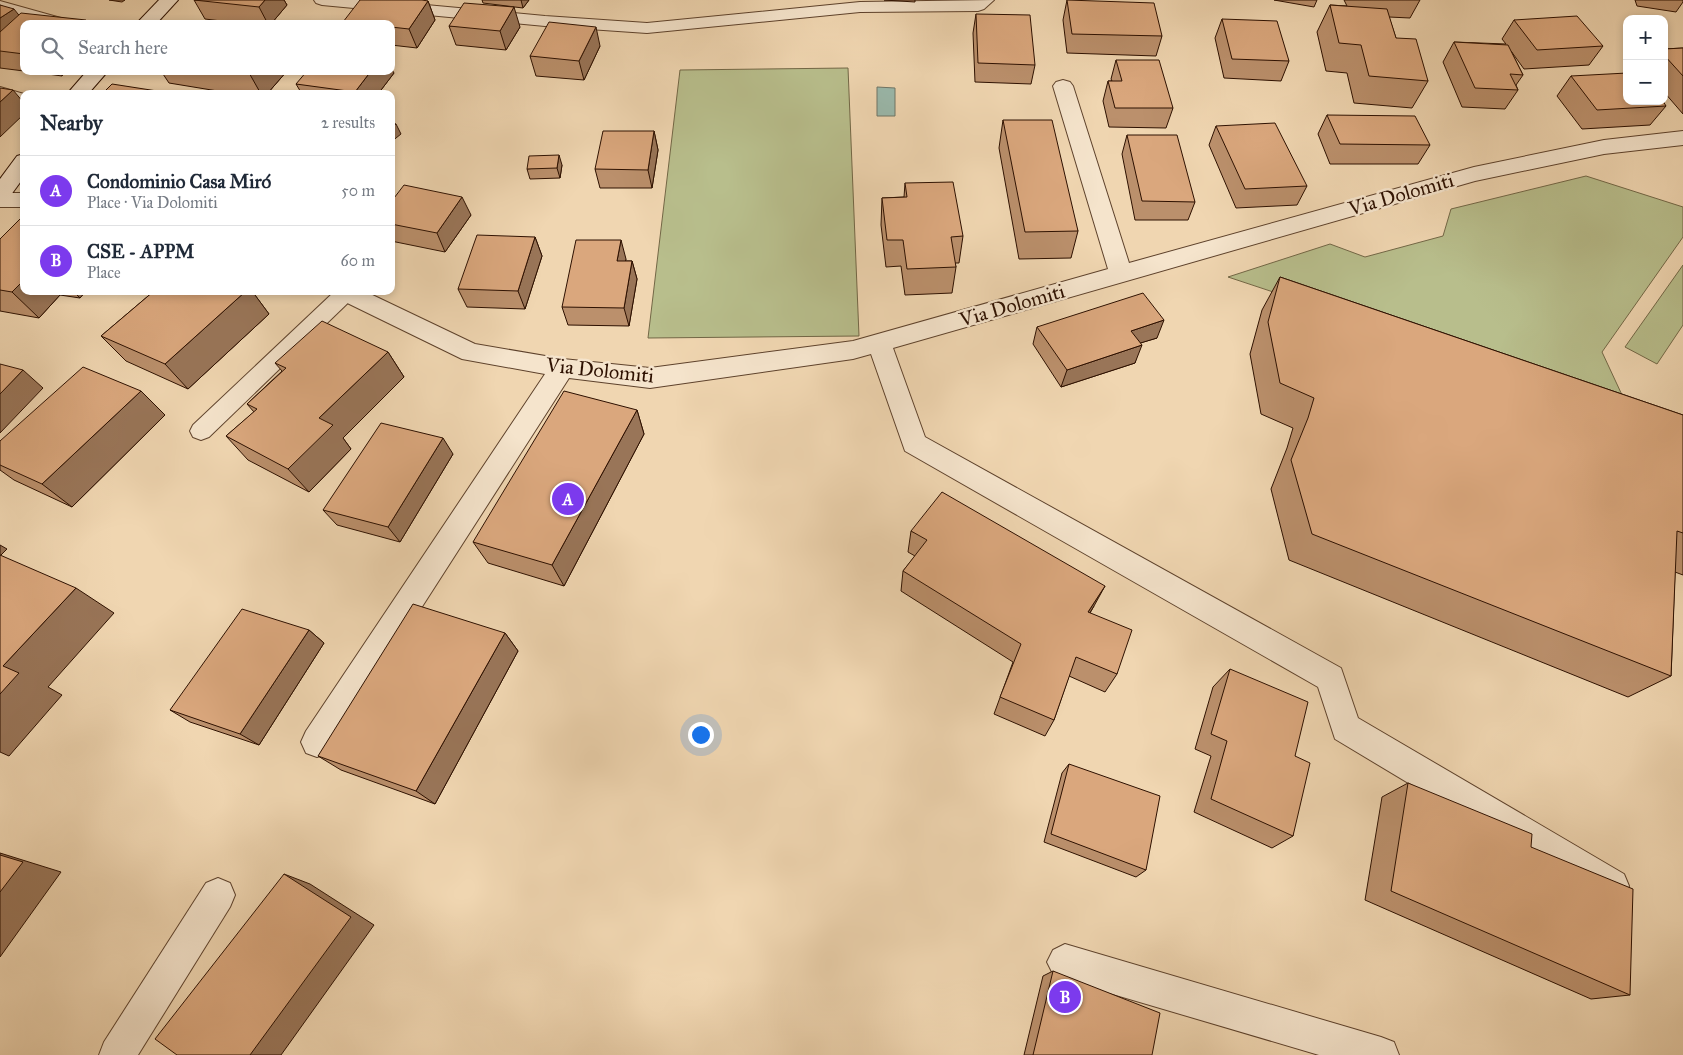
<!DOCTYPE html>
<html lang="en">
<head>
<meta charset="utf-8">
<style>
  :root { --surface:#fff; --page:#f2f2f3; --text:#1f2937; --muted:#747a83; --line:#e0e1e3; --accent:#7c3aed }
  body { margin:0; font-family:"IM FELL Great Primer",serif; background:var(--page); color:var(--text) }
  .controls { position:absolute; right:15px; top:15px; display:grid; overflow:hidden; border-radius:10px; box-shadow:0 2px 8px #0003 }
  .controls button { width:45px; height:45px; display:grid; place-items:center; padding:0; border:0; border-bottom:1px solid var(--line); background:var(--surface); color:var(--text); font:25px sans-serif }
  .you { position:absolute; left:700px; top:734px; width:18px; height:18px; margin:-12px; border:4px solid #fff; border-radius:50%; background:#1a73e8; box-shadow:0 0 0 8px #1a73e833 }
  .badge { display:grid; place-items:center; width:32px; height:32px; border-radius:50%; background:var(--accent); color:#fff; font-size:16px; font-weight:700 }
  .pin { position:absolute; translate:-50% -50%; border:2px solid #fff; box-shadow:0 1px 5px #0006 }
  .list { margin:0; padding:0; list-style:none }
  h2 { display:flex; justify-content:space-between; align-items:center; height:65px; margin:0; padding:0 20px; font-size:21px }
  h2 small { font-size:16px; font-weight:400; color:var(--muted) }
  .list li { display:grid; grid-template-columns:32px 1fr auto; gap:15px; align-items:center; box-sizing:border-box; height:70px; padding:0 20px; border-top:1px solid var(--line) }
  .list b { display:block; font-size:19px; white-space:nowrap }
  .list p { margin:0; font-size:16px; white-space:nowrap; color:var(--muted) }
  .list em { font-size:16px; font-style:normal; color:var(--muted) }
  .icon { flex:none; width:28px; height:28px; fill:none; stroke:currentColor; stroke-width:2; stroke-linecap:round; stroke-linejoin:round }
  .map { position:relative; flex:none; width:1683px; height:1055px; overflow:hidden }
  .search { position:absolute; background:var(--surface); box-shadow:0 2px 8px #0003; left:20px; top:20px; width:375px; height:55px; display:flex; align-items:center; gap:12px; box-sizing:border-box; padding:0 18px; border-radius:10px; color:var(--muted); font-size:19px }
  .panel { position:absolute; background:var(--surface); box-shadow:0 2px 8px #0003; left:20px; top:90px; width:375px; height:205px; border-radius:10px }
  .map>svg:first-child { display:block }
</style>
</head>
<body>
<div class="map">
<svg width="1683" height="1055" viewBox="0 0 1683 1055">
  <rect width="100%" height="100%" fill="#f0d6b1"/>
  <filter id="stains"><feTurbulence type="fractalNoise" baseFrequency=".004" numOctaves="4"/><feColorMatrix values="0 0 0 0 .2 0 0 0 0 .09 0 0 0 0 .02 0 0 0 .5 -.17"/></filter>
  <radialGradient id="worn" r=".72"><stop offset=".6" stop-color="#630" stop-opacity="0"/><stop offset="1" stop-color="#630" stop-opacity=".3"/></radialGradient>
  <g fill="#b8be8c" stroke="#726746">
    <path d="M848 68 859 336 648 338 680 70Z"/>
    <path d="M1586 176 1683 207V237L1602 352 1629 410 1228 277 1330 244 1365 257 1443 236 1451 209Z"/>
    <path d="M1683 265V325L1657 364 1625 347Z"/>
  </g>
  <path fill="#9ab9ac" stroke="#6e7567" d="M877 87 895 88V116H877Z"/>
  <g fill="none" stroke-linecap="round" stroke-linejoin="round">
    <defs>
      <g id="lane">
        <path d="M314 0H372L545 16 647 23 860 2 994 0 984 9 978 11 860 12 647 33 545 26 322 5 316 3Z"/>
        <path d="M335 291H355L356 293 353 298 209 437 201 440 193 437 190 431 193 425Z"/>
      </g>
      <g id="street">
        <path d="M0 1 68 20 70 24H40L0 12Z"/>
        <path d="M1063 80 1070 82 1073 86 1129 263 1474 167 1604 140 1683 131V145L1604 154 1475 181 893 348 925 437 1341 668 1358 718 1624 874 1629 886 1624 898 1612 903 1600 898 1335 739 1318 687 905 451 871 354 853 359 650 388 569 378 328 753 317 757 306 753 301 742 306 731 545 374 462 359 335 297 331 291H364L475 344 563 359 650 368 853 341 1108 269 1053 86 1056 82Z"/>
        <path d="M0 87 24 94V106L0 99Z"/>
        <rect x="0" y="193" width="24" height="14"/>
        <path d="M218 878 230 883 235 895 230 907 138 1055H99L104 1042 206 883Z"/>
        <path d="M1065 944 1381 1037 1394 1042 1399 1055H1319L1065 980 1053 974 1047 962 1053 950Z"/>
      </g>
      <g id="secondary">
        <path d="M159 0H178L156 24H136Z"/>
        <path d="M87 71H108L88 94H67Z"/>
        <path d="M24 154V177L8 199 0 201V179L17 156Z"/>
      </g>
    </defs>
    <use href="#lane" stroke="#5e422c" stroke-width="2"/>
    <use href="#street" stroke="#5e422c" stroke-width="2"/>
    <use href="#secondary" stroke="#2d1000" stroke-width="2"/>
    <use href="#lane" fill="#f5e4cc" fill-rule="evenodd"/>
    <use href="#street" fill="#f5e4cc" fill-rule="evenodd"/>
    <use href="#secondary" fill="#f5e4cc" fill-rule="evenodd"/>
  </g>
  <g fill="#bb906c" stroke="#2d1000">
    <path d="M109 0H125L122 2Z"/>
    <path d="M194 0H284L287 5 271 24H246L205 19Z"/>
    <path d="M482 0H529L523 8 483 3Z"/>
    <path d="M884 0H915V2Z"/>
    <path d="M1067 0 1162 36 1156 56 1067 53 1063 20Z"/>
    <path d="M1274 0H1317L1314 7Z"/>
    <path d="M1344 0H1420L1410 18 1389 17 1396 38 1428 81 1412 108 1354 103 1347 73 1326 71 1317 32 1330 5 1347 6Z"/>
    <path d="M1635 0H1683V2L1676 12 1637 6Z"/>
    <path d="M428 1 435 20 417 48 391 45V24H344L343 22Z"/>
    <path d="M0 5 19 15 24 24V71L0 68Z"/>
    <path d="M976 14 1035 65 1031 84 975 82 973 33Z"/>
    <path d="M1222 19 1289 61 1281 81 1224 78 1215 38Z"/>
    <path d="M1514 20 1603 46 1589 65 1524 69 1511 51 1523 75 1516 85 1518 90 1505 109 1462 107 1443 62 1454 42 1506 44 1502 39Z"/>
    <path d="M449 26 520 27 506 50 456 45Z"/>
    <path d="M600 46 584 80 536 76 530 56Z"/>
    <path d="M1683 48V114L1664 92V49Z"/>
    <path d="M1116 60 1173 108 1166 128 1109 127 1103 101 1108 81H1112L1111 79Z"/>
    <path d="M26 71H67L62 76Z"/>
    <path d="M161 71H287L267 94H236L169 83Z"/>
    <path d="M394 73 378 94H302L296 84Z"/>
    <path d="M1571 76 1666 106 1650 125 1582 129 1557 96Z"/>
    <path d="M1327 115 1430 145 1418 164H1330L1318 134Z"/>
    <path d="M1003 120 1078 231 1071 258 1019 259 999 148Z"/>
    <path d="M1216 126 1307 186 1297 205 1236 208 1209 145Z"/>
    <path d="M654 131 658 150 652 188H600L595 169Z"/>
    <path d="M1127 135 1195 202 1188 220H1135L1122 154Z"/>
    <path d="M562 165 560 178 530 179 527 169Z"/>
    <path d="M905 183 963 236 959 263H955L956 267 952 293 905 295 901 266 886 267 881 225 882 198 904 197Z"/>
    <path d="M391 202 471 215 445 252 391 241Z"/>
    <path d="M535 237 542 256 525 309 467 307 458 289Z"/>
    <path d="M0 239 24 291H86L80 298 60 295 39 318 0 311Z"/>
    <path d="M626 259 625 261H632L637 279 629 326 568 325 562 307Z"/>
    <path d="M1280 277 1683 415V575L1675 572 1671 676 1628 697 1289 560 1271 489 1287 448 1293 428 1261 414 1250 354 1262 310Z"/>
    <path d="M154 291H252L269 314 188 389 126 361 101 336Z"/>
    <path d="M1037 327 1157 338 1140 343 1135 363 1061 387 1033 344Z"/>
    <path d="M388 352 404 377 343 438 351 449 309 492 248 460 226 436 254 412 247 404 282 371 275 363Z"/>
    <path d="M637 410 644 434 564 586 488 563 473 542Z"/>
    <path d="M165 415 72 507 14 480 0 470V441Z"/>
    <path d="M453 454 400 542 337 525 323 510Z"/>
    <path d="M911 531 1094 606 1090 613 1117 674 1105 692 1069 676 1054 720 1045 736 994 714 1013 662 901 591 903 571 915 556 908 552Z"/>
    <path d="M309 630 324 643 259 745 190 722 170 710Z"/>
    <path d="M505 633 518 651 435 804 341 770 318 756Z"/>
    <path d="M1230 669 1295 756 1293 836 1272 848 1194 812 1211 756 1195 749 1213 687Z"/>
    <path d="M1069 764 1146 870 1136 877 1044 842 1062 773Z"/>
    <path d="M1408 783 1531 847 1630 995 1591 999 1365 900 1382 797Z"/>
    <path d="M1053 971 1152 1055H1024L1043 976Z"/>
  </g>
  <g fill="#997558" stroke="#2d1000">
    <path d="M265 0H284L287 5 271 24H268L259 7Z"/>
    <path d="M521 0H529L523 8Z"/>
    <path d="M428 1 435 20 417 48 409 29Z"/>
    <path d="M514 7 520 27 506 50 500 31Z"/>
    <path d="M14 9 22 19 0 33V18Z"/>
    <path d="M86 20 88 24H82Z"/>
    <path d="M596 27 600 46 584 80 579 61Z"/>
    <path d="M391 68 394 73 378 94H356L355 92 371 71H391Z"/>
    <path d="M59 71H67L62 76Z"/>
    <path d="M248 71H287L267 94H261Z"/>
    <path d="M13 90 24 103V114L0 137V102Z"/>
    <path d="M396 124 401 134 391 142V128Z"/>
    <path d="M654 131 658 150 652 188 648 170Z"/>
    <path d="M559 155 562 165 560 178 557 168Z"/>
    <path d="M462 197 471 215 445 252 437 233Z"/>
    <path d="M535 237 542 256 525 309 518 291Z"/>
    <path d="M621 240 626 259 622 279 617 261Z"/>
    <path d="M632 261 637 279 629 326 624 308Z"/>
    <path d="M24 280V291H57L60 295 39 318 12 292Z"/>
    <path d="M73 291H86L80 298Z"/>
    <path d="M246 291H252L269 314 188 389 165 364Z"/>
    <path d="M1164 320 1157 338 1124 348 1131 331Z"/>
    <path d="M1142 345 1135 363 1061 387 1067 370Z"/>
    <path d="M388 352 404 377 343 438 351 449 309 492 288 469 319 418Z"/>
    <path d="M23 370 43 388 0 433V394Z"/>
    <path d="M141 391 165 415 72 507 42 484Z"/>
    <path d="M637 410 644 434 564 586 552 565Z"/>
    <path d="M443 438 453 454 400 542 388 527Z"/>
    <path d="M0 545 7 549 0 556Z"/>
    <path d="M1105 586 1094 606 1078 632 1088 612Z"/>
    <path d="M76 588 114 613 48 687 62 695 9 756 0 752V694L3 666Z"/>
    <path d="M309 630 324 643 259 745 240 734Z"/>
    <path d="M505 633 518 651 435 804 416 791Z"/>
    <path d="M0 853 61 872 0 957Z"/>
    <path d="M284 874 310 884 374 925 281 1055H250Z"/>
  </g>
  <g fill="#daa77d" stroke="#2d1000">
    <path d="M194 0H265L259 7Z"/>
    <path d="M360 0H422L428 1 409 29 391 27V24H361L343 22Z"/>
    <path d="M1067 0 1154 3 1162 36 1072 34Z"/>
    <path d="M464 3 514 7 500 31 449 26Z"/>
    <path d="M0 5 14 9 0 18Z"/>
    <path d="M1330 5 1387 9 1396 38 1416 39 1428 81 1369 76 1361 45 1339 43Z"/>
    <path d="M21 13 86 20 82 24H24V54L0 51V32Z"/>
    <path d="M976 14 1030 15 1035 65 978 63Z"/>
    <path d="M1577 16 1603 46 1537 50 1514 20Z"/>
    <path d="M1222 19 1277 21 1289 61 1232 59Z"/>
    <path d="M186 21 205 24H183Z"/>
    <path d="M549 22 596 27 579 61 530 56Z"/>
    <path d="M1454 42 1508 45 1523 75 1510 74 1518 90 1475 88Z"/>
    <path d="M1683 48V76L1664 55V49Z"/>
    <path d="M1116 60H1159L1173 108H1115L1108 81H1122Z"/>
    <path d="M307 71H371L355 92 296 84Z"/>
    <path d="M1627 73V101H1663L1666 106 1597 110 1571 76Z"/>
    <path d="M112 84 170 93V94H102Z"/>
    <path d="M0 88 13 90 0 102Z"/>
    <path d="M1327 115 1415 116 1430 145 1340 144Z"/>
    <path d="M1003 120H1052L1078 231 1025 232Z"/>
    <path d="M391 122 396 124 391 128Z"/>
    <path d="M1275 123 1307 186 1245 189 1216 126Z"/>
    <path d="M603 131H654L648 170 595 169Z"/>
    <path d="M1127 135H1177L1195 202 1142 201Z"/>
    <path d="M559 155 557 168 527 169 529 156Z"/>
    <path d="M953 182 963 236 951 237 956 267 907 269 903 240H887L882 198 907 197 905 183Z"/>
    <path d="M404 185 462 197 437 233 391 224V202Z"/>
    <path d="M24 215V280L12 292 0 290V239Z"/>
    <path d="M477 235 535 237 518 291 458 289Z"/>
    <path d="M576 240H621L617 261H632L624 308 562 307Z"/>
    <path d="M1280 277 1683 415V533L1677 531 1671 676 1312 534 1291 460 1308 418 1314 398 1280 383 1268 322Z"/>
    <path d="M154 291H246L165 364 101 336Z"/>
    <path d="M1143 293 1164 320 1131 331 1142 345 1067 370 1037 327Z"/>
    <path d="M322 321 388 352 319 418 333 425 288 469 226 436 257 409 247 404 286 368 275 363Z"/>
    <path d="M0 364 23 370 0 394Z"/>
    <path d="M83 367 141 391 42 484 0 465V441Z"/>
    <path d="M564 391 637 410 552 565 473 542Z"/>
    <path d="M381 423 443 438 388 527 323 510Z"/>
    <path d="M942 492 1105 586 1088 612 1132 630 1117 674 1076 657 1054 720 1000 697 1021 644 903 571 927 540 911 531Z"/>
    <path d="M0 555 76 588 3 666 19 673 0 694Z"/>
    <path d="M413 604 505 633 416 791 318 756Z"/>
    <path d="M242 609 309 630 240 734 170 710Z"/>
    <path d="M1230 669 1308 702 1295 756 1310 763 1293 836 1211 799 1227 741 1211 734Z"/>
    <path d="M1069 764 1160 796 1146 870 1051 834Z"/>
    <path d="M1408 783 1532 834 1531 847 1633 889 1630 995 1391 891Z"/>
    <path d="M0 855 23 862 0 892Z"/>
    <path d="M284 874 351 917 250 1055H177L155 1039Z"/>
    <path d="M1053 971 1160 1013 1152 1055H1033Z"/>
  </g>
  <g text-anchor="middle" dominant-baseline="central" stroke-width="5" stroke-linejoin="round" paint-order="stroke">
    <g font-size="20" fill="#2d1000" stroke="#f5e4cc">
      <text transform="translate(1401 194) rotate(-16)">Via Dolomiti</text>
      <text transform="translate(1012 305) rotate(-16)">Via Dolomiti</text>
      <text transform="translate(600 370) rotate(6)">Via Dolomiti</text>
    </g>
  </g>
  <rect width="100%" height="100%" filter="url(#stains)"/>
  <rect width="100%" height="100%" fill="url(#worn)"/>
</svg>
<div class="controls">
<button>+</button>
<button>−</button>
</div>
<div class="you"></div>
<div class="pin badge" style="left:568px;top:499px">A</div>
<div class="pin badge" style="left:1065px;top:997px">B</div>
<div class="search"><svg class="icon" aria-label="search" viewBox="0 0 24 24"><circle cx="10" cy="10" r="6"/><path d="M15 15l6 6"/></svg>Search here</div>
<section class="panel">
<h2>Nearby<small>2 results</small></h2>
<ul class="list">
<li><span class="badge">A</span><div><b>Condominio Casa Miró</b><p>Place · Via Dolomiti</p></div><em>50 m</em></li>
<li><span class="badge">B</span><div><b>CSE - APPM</b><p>Place</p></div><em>60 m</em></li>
</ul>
</section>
</div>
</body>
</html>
